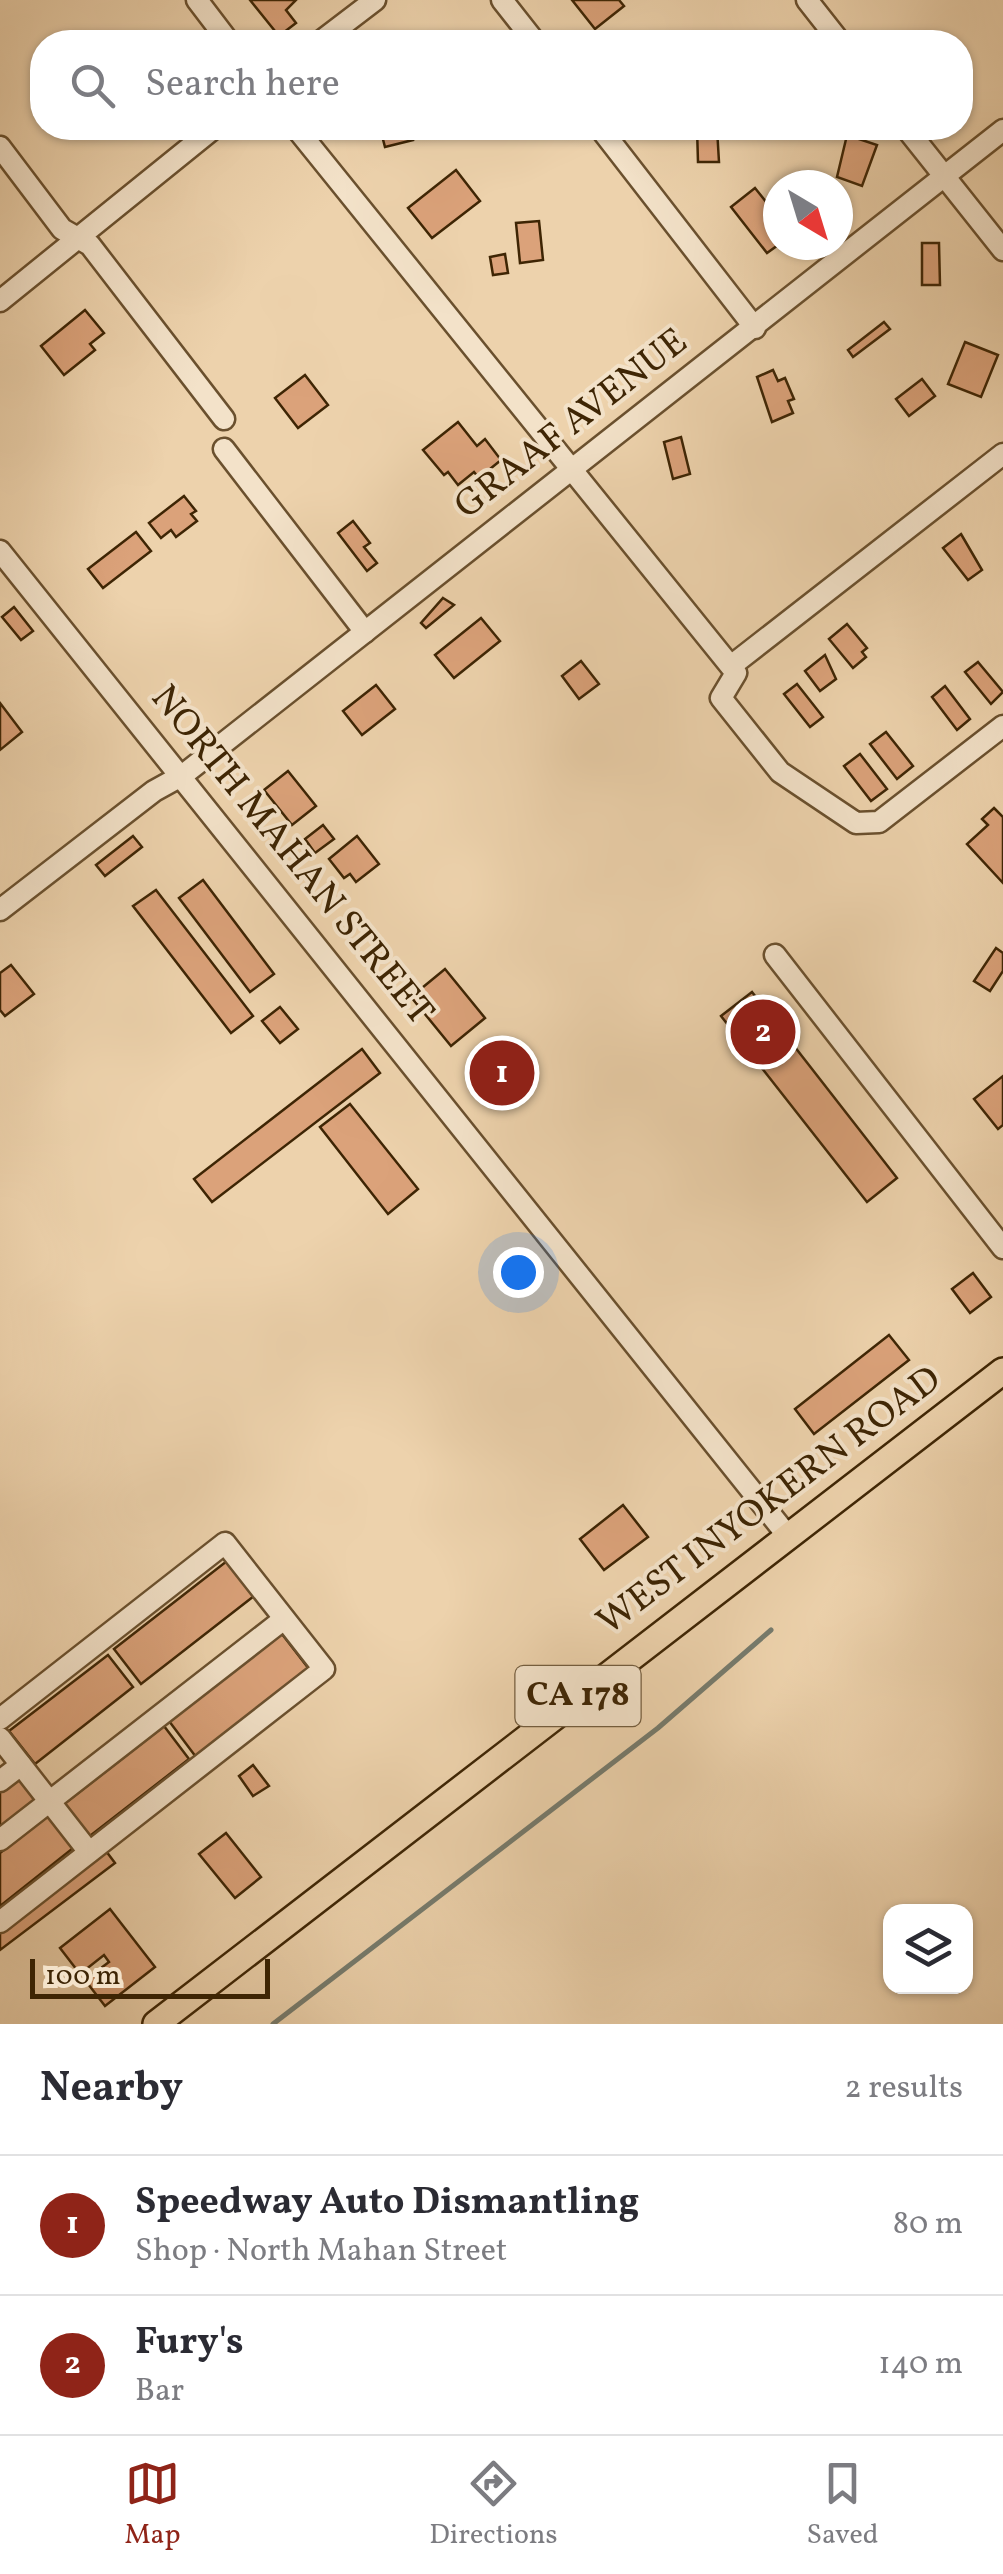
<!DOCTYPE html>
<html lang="en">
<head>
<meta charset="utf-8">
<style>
  :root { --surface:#fff; --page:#f7f7f7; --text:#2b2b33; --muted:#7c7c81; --line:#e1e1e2; --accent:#8f2418 }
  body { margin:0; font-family:Vollkorn,serif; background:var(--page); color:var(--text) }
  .controls { position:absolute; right:30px; bottom:30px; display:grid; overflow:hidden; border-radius:20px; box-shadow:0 2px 8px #0004 }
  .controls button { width:90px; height:90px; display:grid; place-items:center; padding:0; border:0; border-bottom:2px solid var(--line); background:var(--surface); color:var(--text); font:50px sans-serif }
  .compass { position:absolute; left:763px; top:170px; width:90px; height:90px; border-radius:50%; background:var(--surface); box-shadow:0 2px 8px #0004; rotate:142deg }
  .scale { position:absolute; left:30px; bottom:25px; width:240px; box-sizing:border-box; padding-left:10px; border:5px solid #3e2504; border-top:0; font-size:28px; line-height:35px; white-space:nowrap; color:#3e2504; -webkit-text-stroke:8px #f3e2c9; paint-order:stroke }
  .you { position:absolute; left:518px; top:1272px; width:35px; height:35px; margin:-25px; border:8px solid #fff; border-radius:50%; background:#1a73e8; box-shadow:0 0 0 15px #1a73e833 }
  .badge { display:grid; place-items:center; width:65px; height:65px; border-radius:50%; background:var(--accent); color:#fff; font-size:32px; font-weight:700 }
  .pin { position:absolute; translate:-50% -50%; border:5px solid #fff; box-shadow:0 2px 10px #0006 }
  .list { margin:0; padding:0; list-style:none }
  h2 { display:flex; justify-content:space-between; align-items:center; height:130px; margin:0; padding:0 40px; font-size:42px }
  h2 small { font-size:32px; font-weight:400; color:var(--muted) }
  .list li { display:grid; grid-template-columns:65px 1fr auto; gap:30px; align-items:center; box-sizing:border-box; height:140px; padding:0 40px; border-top:2px solid var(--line) }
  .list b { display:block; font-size:38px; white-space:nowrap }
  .list p { margin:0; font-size:32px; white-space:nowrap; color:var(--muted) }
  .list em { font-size:32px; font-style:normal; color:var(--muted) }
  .icon { flex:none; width:55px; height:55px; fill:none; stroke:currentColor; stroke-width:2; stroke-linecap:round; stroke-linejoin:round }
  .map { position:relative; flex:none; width:1003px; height:2024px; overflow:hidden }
  .search { position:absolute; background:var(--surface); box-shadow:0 2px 8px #0004; left:30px; right:30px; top:30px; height:110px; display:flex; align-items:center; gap:25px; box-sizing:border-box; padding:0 35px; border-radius:40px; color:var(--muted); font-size:38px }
  .sheet { height:410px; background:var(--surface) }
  nav { display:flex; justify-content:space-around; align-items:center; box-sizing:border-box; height:140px; border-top:2px solid var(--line); background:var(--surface); font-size:28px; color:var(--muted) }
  nav a { display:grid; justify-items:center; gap:5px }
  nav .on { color:var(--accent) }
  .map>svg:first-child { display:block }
</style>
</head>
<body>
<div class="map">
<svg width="1003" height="2024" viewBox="0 0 1003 2024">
  <rect width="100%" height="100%" fill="#edd2ac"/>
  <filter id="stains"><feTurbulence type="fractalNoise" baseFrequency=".002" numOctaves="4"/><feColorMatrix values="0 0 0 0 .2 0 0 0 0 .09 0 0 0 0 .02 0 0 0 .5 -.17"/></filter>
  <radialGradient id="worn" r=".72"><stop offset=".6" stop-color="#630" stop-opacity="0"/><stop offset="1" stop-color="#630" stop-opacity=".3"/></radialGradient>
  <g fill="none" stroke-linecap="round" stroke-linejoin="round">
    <path stroke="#767b6d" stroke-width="5" d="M273 2024 658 1728 771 1630"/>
  </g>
  <g fill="#dba27a" stroke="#3e2504" stroke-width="2.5">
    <path d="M250 0H296L286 10 296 23 279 36Z"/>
    <path d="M572 0H619L624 6 595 29Z"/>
    <path d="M380 128H410L413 140 385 147Z"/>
    <path d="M697 128H717L719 162H698Z"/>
    <path d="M847 135 877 145 862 186 837 177Z"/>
    <path d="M456 170 480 201 432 238 408 208Z"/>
    <path d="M755 188 778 217V245L767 253 731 207Z"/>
    <path d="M539 221 543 260 520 263 516 223Z"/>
    <path d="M922 243H939L940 285H922Z"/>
    <path d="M505 254 508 273 493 275 490 257Z"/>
    <path d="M85 310 104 333 90 344 95 350 64 375 41 346Z"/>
    <path d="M884 322 890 329 853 357 848 350Z"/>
    <path d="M965 342 998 355 981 397 948 384Z"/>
    <path d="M773 370 778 381 785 378 794 399 788 401 793 413 772 422 757 377Z"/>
    <path d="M305 375 328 405 298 428 275 398Z"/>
    <path d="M922 379 935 396 909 416 896 399Z"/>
    <path d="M458 422 477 446 485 439 501 460 479 478 474 472 458 485 448 472 444 475 423 450Z"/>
    <path d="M681 437 690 474 673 479 664 442Z"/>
    <path d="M184 496 196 511 191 514 197 521 176 537 171 530 161 538 149 523Z"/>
    <path d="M353 521 370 543 364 547 377 563 367 571 338 533Z"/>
    <path d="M136 532 151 551 103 588 88 569Z"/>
    <path d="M961 534 982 570 968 580 943 548Z"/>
    <path d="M443 598 454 605 426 628 421 623Z"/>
    <path d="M14 607 33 631 21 640 2 617Z"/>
    <path d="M481 618 500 641 454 678 435 655Z"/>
    <path d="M847 624 867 648 862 652 866 657 853 668 829 639Z"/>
    <path d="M825 655 836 679 820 691 805 671Z"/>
    <path d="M581 661 599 684 579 699 562 676Z"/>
    <path d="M978 662 1003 692 991 704 965 672Z"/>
    <path d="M797 684 823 717 810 727 784 694Z"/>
    <path d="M376 685 395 709 362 735 343 711Z"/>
    <path d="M945 686 970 719 957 730 932 697Z"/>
    <path d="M0 703 22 732 0 750Z"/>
    <path d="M886 732 913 766 897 779 870 744Z"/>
    <path d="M860 754 887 789 871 801 844 766Z"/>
    <path d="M288 771 316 806 292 825 264 790Z"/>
    <path d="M994 808 1003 817V883L967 844 988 825 982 819Z"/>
    <path d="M323 825 334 839 315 853 305 839Z"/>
    <path d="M133 836 142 847 105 876 96 865Z"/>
    <path d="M357 836 379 864 356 882 350 874 344 878 329 859Z"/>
    <path d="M203 880 274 974 250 992 179 898Z"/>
    <path d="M156 890 253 1016 231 1033 133 906Z"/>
    <path d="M996 948 1003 953V971L990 991 974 981Z"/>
    <path d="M11 965 34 994 5 1016 0 1010V973Z"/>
    <path d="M445 969 485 1018 451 1046 411 997Z"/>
    <path d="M752 992 897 1178 867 1202 721 1016Z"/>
    <path d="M280 1007 298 1029 280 1043 262 1021Z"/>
    <path d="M362 1049 380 1073 212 1202 194 1179Z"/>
    <path d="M514 1050 531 1071 507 1091 489 1069Z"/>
    <path d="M1003 1076V1125L998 1129 974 1099Z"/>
    <path d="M350 1104 418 1189 388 1214 320 1127Z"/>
    <path d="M973 1273 991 1297 970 1313 952 1289Z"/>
    <path d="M889 1335 909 1360 814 1434 795 1409Z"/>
    <path d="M623 1505 648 1537 604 1570 580 1539Z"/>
    <path d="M227 1561 254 1596 141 1684 114 1649Z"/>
    <path d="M282 1634 309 1669 196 1757 169 1721Z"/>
    <path d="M108 1655 133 1687 35 1764 9 1731Z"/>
    <path d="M164 1726 189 1759 86 1839 60 1807Z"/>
    <path d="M253 1765 269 1786 253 1796 239 1776Z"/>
    <path d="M22 1774 41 1798 0 1830V1791Z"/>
    <path d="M51 1812 77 1845 0 1906V1853Z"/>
    <path d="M226 1833 261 1877 235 1898 199 1854Z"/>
    <path d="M106 1851 115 1863 0 1950V1931Z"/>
    <path d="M110 1909 155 1967 105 2006 85 1980 109 1962 104 1955 80 1974 60 1948Z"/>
  </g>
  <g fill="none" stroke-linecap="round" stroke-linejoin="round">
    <defs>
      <g id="minor">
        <path d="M197 0 229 42"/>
        <path d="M502 0 535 42"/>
        <path d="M807 0 840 42"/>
        <path d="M320 42 375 0"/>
        <path d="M296 128 736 673 721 698 780 772 856 823 879 822 1003 726"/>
        <path d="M600 128 755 328"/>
        <path d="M906 128 1003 250"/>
        <path d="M0 147 62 229 90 245 224 419"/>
        <path d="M0 301 214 128"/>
        <path d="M224 449 365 632"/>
        <path d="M0 551 787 1535"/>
        <path d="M731 666 1003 454"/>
        <path d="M0 910 154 791 183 775 1003 130"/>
        <path d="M775 955 1003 1248"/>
        <path d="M0 1719 225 1543 324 1669 0 1922"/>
        <path d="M0 1738 89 1852"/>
        <path d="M0 1781 21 1765"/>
        <path d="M0 1840 284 1619"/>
      </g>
      <path id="major" d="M156 2024 1003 1371"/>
    </defs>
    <use href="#minor" stroke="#6a502e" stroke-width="25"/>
    <use href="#major" stroke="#3e2504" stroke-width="30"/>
    <use href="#minor" stroke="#f3e2c9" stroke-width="20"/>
    <use href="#major" stroke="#edd2ac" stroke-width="25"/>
  </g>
  <g text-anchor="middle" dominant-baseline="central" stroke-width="8" stroke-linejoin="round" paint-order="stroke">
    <rect fill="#f3e2c9" stroke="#745e3f" stroke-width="2.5" x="515.5" y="1666" width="125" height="60" rx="8"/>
    <g font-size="35" font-weight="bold" fill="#3e2504">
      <text x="578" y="1696">CA 178</text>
    </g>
    <g font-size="38" fill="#3e2504" stroke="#f3e2c9">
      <text transform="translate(572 425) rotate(-38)">GRAAF AVENUE</text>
      <text transform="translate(291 856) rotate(51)">NORTH MAHAN STREET</text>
      <text transform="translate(770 1502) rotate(-37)">WEST INYOKERN ROAD</text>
    </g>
  </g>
  <rect width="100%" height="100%" filter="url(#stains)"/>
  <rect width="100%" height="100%" fill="url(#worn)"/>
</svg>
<div class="controls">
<button><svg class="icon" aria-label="layers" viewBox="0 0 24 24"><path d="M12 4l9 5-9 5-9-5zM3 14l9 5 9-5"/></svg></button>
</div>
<svg class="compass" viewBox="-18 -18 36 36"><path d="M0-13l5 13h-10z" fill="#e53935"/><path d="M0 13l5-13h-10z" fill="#7c7c81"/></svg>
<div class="scale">100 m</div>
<div class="you"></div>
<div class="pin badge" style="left:502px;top:1073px">1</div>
<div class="pin badge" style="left:763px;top:1032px">2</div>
<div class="search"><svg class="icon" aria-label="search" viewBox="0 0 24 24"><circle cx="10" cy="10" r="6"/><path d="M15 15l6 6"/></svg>Search here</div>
</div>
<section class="sheet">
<h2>Nearby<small>2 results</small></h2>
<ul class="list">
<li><span class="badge">1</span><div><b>Speedway Auto Dismantling</b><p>Shop · North Mahan Street</p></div><em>80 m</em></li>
<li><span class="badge">2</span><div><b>Fury's</b><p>Bar</p></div><em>140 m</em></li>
</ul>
</section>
<nav>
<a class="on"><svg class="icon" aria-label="map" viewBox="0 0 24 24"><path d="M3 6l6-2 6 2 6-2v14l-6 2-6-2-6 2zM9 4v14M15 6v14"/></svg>Map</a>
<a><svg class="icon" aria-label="directions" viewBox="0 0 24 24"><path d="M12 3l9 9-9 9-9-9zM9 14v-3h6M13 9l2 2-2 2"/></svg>Directions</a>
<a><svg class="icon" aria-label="saved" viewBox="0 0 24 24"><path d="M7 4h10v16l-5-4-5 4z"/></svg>Saved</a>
</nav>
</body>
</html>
